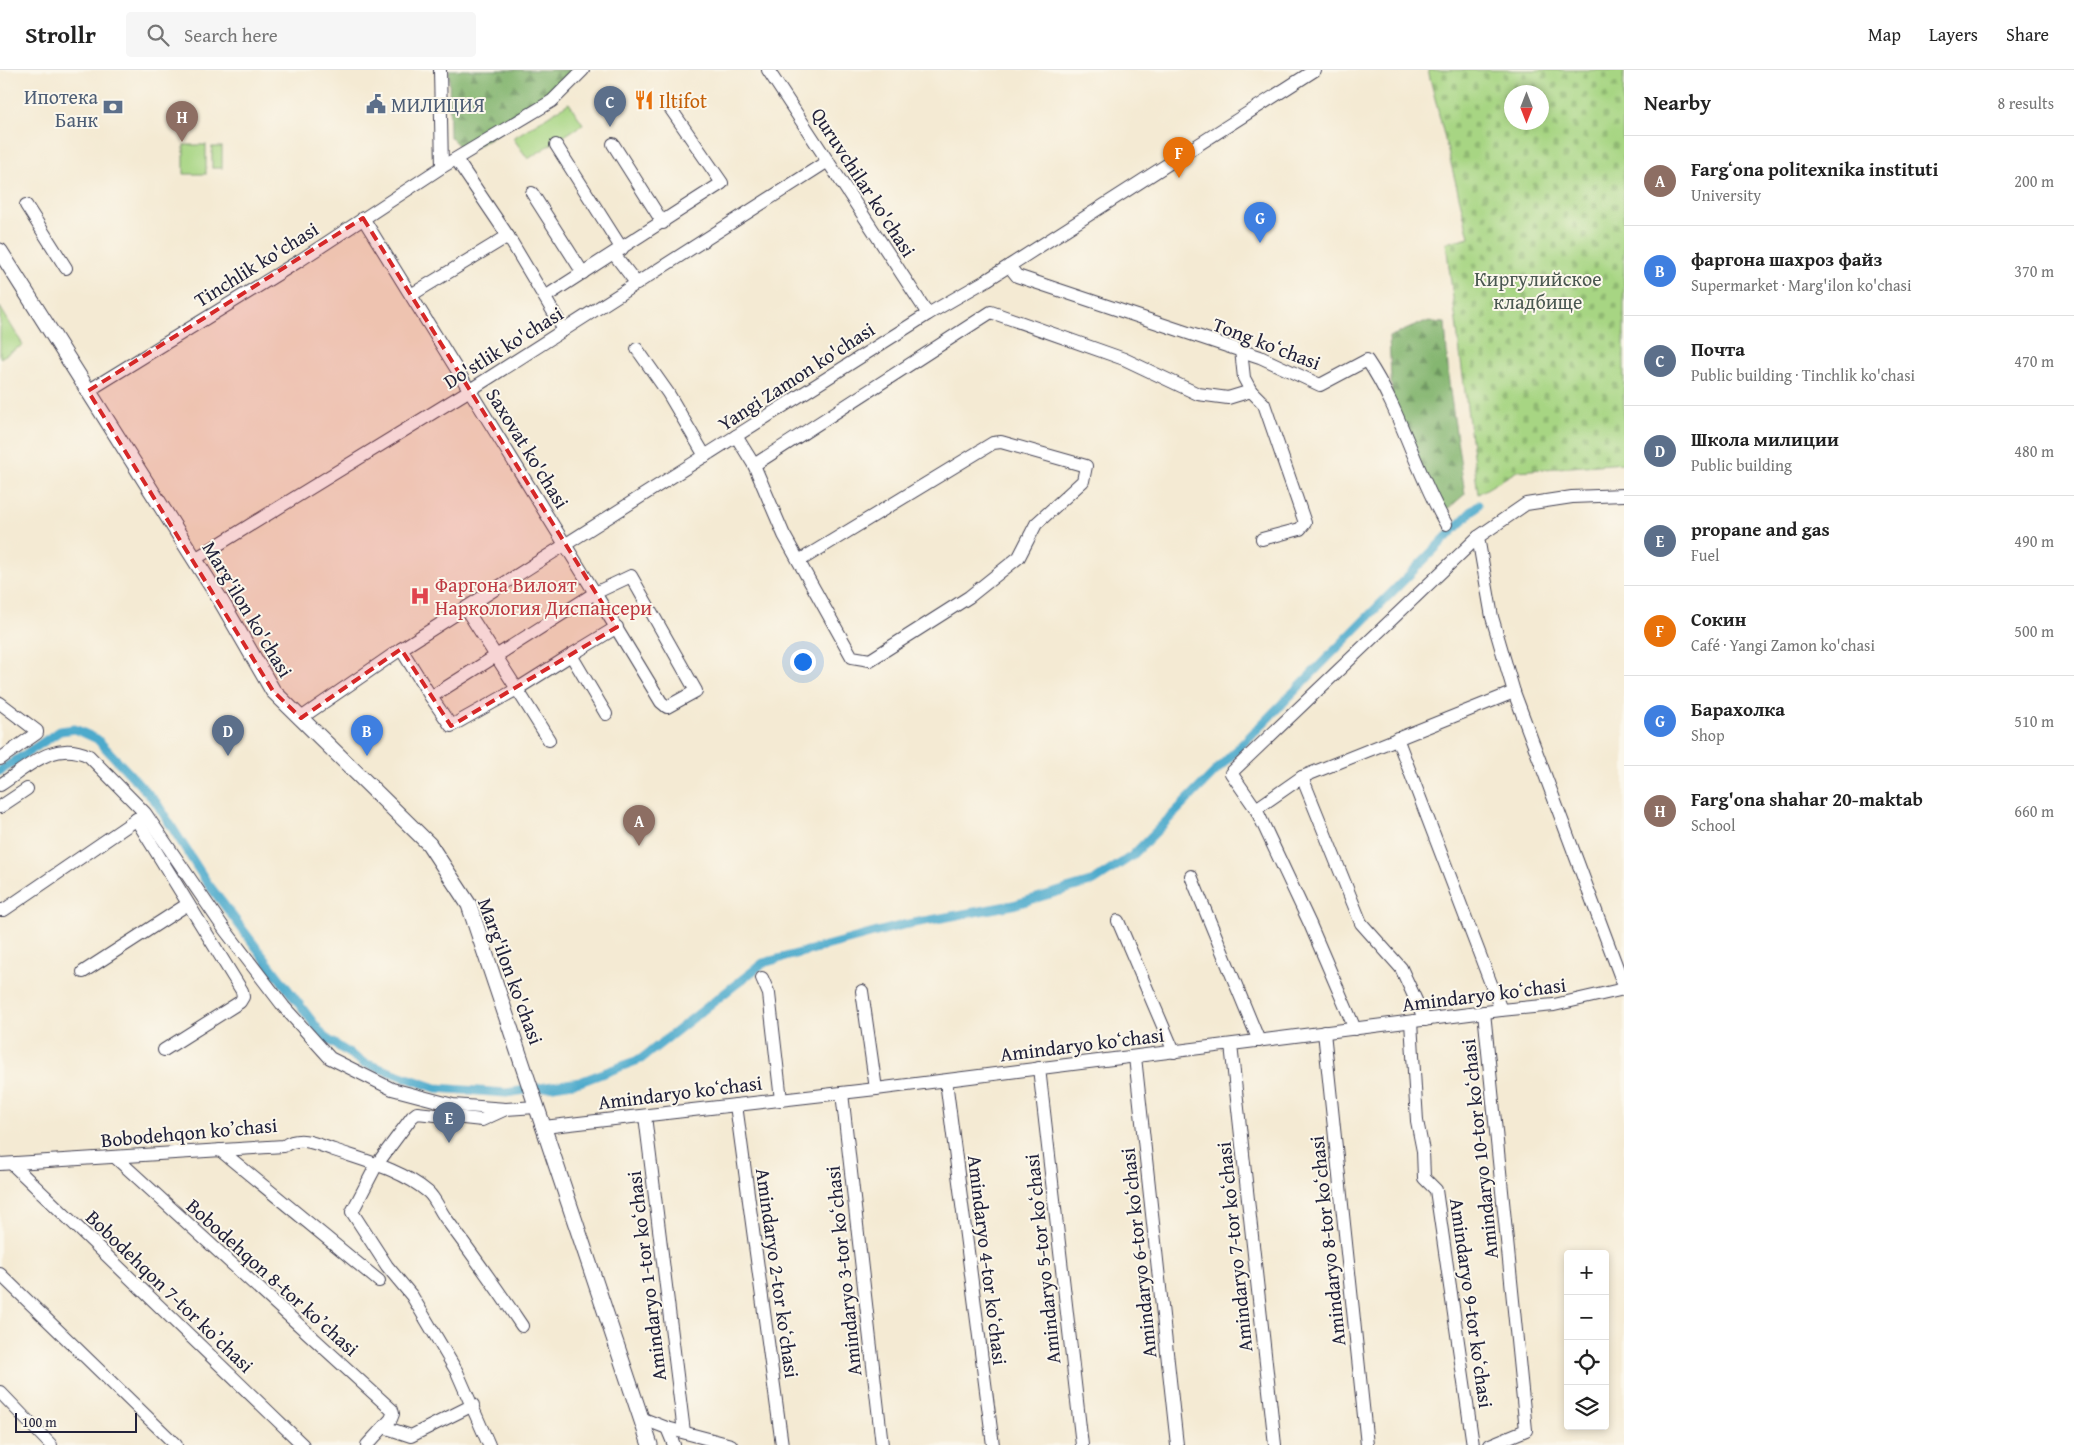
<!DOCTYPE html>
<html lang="en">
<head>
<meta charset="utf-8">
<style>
  :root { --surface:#fff; --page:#f6f6f6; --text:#222; --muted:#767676; --line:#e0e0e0; --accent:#2563eb }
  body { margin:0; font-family:"Gentium Book Plus",serif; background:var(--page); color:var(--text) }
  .controls { position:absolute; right:15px; bottom:15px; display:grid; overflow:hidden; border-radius:5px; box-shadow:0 2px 8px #0003 }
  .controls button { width:45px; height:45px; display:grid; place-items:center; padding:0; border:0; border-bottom:1px solid var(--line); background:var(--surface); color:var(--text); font:25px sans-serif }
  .compass { position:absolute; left:1504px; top:15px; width:45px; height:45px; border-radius:50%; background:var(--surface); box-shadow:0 2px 8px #0003; rotate:180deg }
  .scale { position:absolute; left:15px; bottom:12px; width:122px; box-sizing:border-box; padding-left:5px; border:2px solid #22223b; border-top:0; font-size:14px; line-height:18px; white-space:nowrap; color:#22223b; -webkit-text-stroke:4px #fbf7ec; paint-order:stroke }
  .you { position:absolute; left:802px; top:591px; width:18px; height:18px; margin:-12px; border:4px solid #fff; border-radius:50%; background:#1a73e8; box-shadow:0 0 0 8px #1a73e833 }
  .badge { display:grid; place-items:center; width:32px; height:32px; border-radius:50%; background:var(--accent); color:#fff; font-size:16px; font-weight:700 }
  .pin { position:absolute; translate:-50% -41px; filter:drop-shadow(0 1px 2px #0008) }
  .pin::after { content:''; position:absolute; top:26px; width:18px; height:15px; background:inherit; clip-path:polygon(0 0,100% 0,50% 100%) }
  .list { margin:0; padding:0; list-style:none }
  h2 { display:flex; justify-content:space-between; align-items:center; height:65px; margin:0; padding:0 20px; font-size:21px }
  h2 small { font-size:16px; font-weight:400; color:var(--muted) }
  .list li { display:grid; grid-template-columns:32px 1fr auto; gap:15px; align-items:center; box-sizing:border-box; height:90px; padding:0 20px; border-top:1px solid var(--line) }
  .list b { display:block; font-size:19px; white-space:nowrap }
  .list p { margin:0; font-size:16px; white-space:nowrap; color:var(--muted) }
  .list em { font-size:16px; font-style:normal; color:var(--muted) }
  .icon { flex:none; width:28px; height:28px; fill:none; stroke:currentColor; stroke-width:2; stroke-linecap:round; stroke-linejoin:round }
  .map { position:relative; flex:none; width:1624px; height:1375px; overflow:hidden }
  header { display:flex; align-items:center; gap:30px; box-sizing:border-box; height:70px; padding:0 25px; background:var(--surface); border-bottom:1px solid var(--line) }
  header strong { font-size:24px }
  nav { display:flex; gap:28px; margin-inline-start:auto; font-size:18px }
  .search { width:350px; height:45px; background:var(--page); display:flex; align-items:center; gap:12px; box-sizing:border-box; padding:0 18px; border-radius:5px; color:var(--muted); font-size:19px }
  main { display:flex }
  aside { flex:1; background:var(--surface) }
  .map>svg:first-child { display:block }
</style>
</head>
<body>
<header>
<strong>Strollr</strong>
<div class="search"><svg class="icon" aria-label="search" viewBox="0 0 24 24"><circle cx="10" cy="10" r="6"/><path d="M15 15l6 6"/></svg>Search here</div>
<nav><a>Map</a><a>Layers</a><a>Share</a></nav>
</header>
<main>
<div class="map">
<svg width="1624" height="1375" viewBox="0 0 1624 1375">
  <defs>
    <pattern id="forest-firs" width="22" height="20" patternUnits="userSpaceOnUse" patternTransform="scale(1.25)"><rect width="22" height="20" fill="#85b671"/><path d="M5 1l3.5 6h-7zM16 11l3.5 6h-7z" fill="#6c945e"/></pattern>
    <pattern id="cemetery-stones" width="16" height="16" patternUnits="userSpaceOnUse" patternTransform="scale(1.25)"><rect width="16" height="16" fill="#a7d583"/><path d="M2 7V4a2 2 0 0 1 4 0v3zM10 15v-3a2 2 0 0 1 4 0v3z" fill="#8fb772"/></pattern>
  </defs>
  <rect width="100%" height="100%" fill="#fbf7ec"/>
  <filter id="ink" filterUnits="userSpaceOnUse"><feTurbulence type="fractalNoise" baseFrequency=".02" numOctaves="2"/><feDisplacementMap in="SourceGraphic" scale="10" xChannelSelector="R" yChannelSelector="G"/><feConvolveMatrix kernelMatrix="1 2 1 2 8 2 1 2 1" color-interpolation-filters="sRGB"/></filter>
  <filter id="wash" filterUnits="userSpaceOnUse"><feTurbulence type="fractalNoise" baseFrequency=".0096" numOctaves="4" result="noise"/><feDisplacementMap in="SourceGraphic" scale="20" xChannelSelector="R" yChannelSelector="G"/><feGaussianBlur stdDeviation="1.12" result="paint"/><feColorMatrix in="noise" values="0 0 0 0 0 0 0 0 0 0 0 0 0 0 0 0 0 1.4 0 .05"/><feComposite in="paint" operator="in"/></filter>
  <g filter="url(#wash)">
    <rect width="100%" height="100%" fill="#f4ead3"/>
    <g fill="#a7d583" stroke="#647c5f">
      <path d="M569 33 583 54 528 89 513 68Z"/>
      <rect x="184" y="75" width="22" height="29"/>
      <rect x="212" y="77" width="10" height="21"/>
      <path d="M0 237 23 275 0 288Z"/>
    </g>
    <g fill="url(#forest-firs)" stroke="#546c56">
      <path d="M449 0H574L553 29 466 83 450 67Z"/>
      <path d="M1424 252 1445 253 1449 314 1465 424 1442 444 1392 329 1389 267Z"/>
    </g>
    <path fill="url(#cemetery-stones)" stroke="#647c5f" fill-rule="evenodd" d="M1428 0H1624C1624 11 1621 71 1624 75V393L1517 401 1478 424 1446 173 1469 167ZM1512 22H1542V52H1512Z"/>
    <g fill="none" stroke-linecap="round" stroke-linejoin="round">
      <path stroke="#4daacc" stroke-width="9" d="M0 701 60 661 75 659 97 669 156 732 206 811 324 967 364 993 436 1018 506 1023 580 1012 641 989 763 893 903 855 1013 835 1094 811 1132 786 1478 435"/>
    </g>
  </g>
  <g filter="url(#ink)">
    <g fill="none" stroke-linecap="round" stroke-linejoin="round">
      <defs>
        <g id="minor">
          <path d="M440 0 442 97"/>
          <path d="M768 0 928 244"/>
          <path d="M613 74 663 153"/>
          <path d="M556 75 622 179"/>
          <path d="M456 89 508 166"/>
          <path d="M532 123 583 203"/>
          <path d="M26 135 66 198"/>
          <path d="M363 148 595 523 631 506 696 621 667 637 661 632 595 523 496 586 517 619 571 585 606 644"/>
          <path d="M614 184 637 214"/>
          <path d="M1009 196 1017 206 1260 287 1320 315 1367 290C1401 340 1415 401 1446 454"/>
          <path d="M411 225 508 166 564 260"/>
          <path d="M545 227 722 113 666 32"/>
          <path d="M637 279 668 323 705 386"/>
          <path d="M1241 280 1244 308 1251 321"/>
          <path d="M88 321 299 191 442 97 552 31 583 0"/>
          <path d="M736 366 754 395 784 465 852 587 870 590 969 527 1019 487 1036 454 1083 411 1086 396 1001 372 993 373 799 491"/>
          <path d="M754 395 991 242 1124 289 1198 324 1228 328 1251 321 1264 334 1305 453 1300 459 1262 469"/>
          <path d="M1478 467 1492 547 1514 622 1624 916"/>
          <path d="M195 489 470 320 828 91"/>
          <path d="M466 539 496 586 431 627 451 656 517 619 549 670"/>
          <path d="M401 579 431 627"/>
          <path d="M571 585 617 557"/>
          <path d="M1514 622 1302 707 1256 739 1231 703 1478 467 1526 434 1572 427 1624 425"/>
          <path d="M0 633 37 661V663L0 689"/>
          <path d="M301 648 401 579 928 244 987 210 1315 0"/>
          <path d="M1397 668 1501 940"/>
          <path d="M1302 707 1361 853 1401 898 1425 950"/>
          <path d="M0 715C28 697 54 669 89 686L145 743 225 860 284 937 330 988 392 1019 453 1035 506 1039"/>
          <path d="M0 737 27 719"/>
          <path d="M1256 739 1310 854 1355 959"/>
          <path d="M136 749 242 921 243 927 240 932 164 980"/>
          <path d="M1191 806 1259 971"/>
          <path d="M0 840H4L143 745"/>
          <path d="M1118 851 1174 982"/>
          <path d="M83 902 188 834"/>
          <path d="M762 908 769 924 781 1030"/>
          <path d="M862 921 876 1019"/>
          <path d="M1484 942 1526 1360 1490 1375"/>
          <path d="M1411 952 1417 1051 1423 1081 1424 1108 1436 1120 1473 1375"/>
          <path d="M1324 962 1367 1375"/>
          <path d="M1231 975 1275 1375"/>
          <path d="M1135 987 1177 1375"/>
          <path d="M1039 998 1082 1375"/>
          <path d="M946 1011 993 1375"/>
          <path d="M842 1023 882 1375"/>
          <path d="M736 1035 782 1375"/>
          <path d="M645 1046 684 1362"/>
          <path d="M544 1057 876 1019 1501 940 1554 935 1624 919"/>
          <path d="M220 1080 379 1211"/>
          <path d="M115 1087 392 1340 393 1344 391 1349 367 1375"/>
          <path d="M0 1094 284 1076C300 1065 317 1074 334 1080 366 1091 402 1100 428 1122 436 1129 440 1142 447 1150 473 1185 498 1220 522 1256"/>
          <path d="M12 1094 303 1375"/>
          <path d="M0 1204 176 1375"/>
          <path d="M0 1322 51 1375"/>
          <path d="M641 1348 667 1358 731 1375"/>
          <path d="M384 1357 411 1366 473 1335"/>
          <path d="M667 1358 674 1375"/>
          <path d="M489 1375 457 1302 412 1226 387 1196 352 1142 377 1094 412 1047 417 1043 482 1050 506 1039 536 1037"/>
        </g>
        <path id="major" d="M0 181 221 531 273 621 429 774 469 835 650 1375"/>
      </defs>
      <use href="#minor" stroke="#424052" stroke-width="14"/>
      <use href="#major" stroke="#424052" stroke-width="17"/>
      <use href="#minor" stroke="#fff" stroke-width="12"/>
      <use href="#major" stroke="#fff" stroke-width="15"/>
    </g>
  </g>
  <path fill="#d62828" fill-opacity="0.2" stroke="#d62828" stroke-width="4" stroke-dasharray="10 6" stroke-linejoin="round" d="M363 148 617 557 451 656 401 579 301 648 273 621 88 321Z"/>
  <defs>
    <symbol id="restaurant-bare" viewBox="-9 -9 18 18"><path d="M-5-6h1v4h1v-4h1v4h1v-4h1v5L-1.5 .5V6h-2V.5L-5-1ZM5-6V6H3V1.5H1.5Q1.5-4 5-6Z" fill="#e8710a" stroke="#fbf7ec" stroke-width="2.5" paint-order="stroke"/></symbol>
    <symbol id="civic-bare" viewBox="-9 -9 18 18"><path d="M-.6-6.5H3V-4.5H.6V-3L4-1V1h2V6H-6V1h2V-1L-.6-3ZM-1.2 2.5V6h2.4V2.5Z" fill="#5c6f8a" stroke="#fbf7ec" stroke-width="2.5" paint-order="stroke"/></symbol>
    <symbol id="bank-bare" viewBox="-9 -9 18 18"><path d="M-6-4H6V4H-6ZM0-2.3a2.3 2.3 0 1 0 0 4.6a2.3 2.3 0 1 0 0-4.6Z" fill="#5c6f8a" stroke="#fbf7ec" stroke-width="2.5" paint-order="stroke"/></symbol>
    <symbol id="hospital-bare" viewBox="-9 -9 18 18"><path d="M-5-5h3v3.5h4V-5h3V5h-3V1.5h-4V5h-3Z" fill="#e0444e" stroke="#fbf7ec" stroke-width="2.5" paint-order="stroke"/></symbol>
  </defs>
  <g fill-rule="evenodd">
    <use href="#restaurant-bare" x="630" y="16" width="28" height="28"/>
    <use href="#civic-bare" x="362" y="20" width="28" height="28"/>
    <use href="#bank-bare" x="99" y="23" width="28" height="28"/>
    <use href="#hospital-bare" x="406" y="512" width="28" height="28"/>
  </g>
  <g text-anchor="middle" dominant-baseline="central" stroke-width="4" stroke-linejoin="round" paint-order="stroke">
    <g font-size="20" fill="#4e5e75" stroke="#fbf7ec" text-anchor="end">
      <text x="98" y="26">Ипотека<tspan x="98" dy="23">Банк</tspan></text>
      <text x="391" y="34" text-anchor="start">МИЛИЦИЯ</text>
    </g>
    <g font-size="20" fill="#c56008" stroke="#fbf7ec" text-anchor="start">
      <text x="659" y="30">Iltifot</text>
    </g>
    <g font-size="20" fill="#22223b" stroke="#fbf7ec">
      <text transform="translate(864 112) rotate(57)">Quruvchilar ko'chasi</text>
      <text transform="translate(256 194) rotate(-32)">Tinchlik ko'chasi</text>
      <text transform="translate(1267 273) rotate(21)">Tong koʻchasi</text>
      <text transform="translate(503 277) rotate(-32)">Do'stlik ko'chasi</text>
      <text transform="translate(796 306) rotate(-33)">Yangi Zamon ko'chasi</text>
      <text transform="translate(528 378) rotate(58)">Saxovat ko'chasi</text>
      <text transform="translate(248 539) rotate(59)">Marg'ilon ko'chasi</text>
      <text transform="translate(511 901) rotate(70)">Marg'ilon ko'chasi</text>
      <text transform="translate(1484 924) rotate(-7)">Amindaryo koʻchasi</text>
      <text transform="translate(1082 974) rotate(-7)">Amindaryo koʻchasi</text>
      <text transform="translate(680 1022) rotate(-7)">Amindaryo koʻchasi</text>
      <text transform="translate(189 1062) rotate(-5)">Bobodehqon koʼchasi</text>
      <text transform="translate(1479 1079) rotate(-96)">Amindaryo 10-tor koʻchasi</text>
      <text transform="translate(1327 1171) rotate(-96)">Amindaryo 8-tor koʻchasi</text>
      <text transform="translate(1234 1177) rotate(-96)">Amindaryo 7-tor koʻchasi</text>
      <text transform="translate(1138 1183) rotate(-96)">Amindaryo 6-tor koʻchasi</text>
      <text transform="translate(1042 1189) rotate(-96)">Amindaryo 5-tor koʻchasi</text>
      <text transform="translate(988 1190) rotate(83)">Amindaryo 4-tor koʻchasi</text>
      <text transform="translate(843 1201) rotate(-96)">Amindaryo 3-tor koʻchasi</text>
      <text transform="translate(778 1203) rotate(82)">Amindaryo 2-tor koʻchasi</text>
      <text transform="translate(646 1206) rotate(-97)">Amindaryo 1-tor koʻchasi</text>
      <text transform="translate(273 1207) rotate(42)">Bobodehqon 8-tor koʼchasi</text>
      <text transform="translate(170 1221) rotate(44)">Bobodehqon 7-tor koʼchasi</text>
      <text transform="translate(1472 1233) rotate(82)">Amindaryo 9-tor koʻchasi</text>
    </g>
    <g font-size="20" fill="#4a5851" stroke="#fbf7ec">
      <text x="1538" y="208">Киргулийское<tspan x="1538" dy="23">кладбище</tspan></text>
    </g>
    <g font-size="20" fill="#be3a42" stroke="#fbf7ec" text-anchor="start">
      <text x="435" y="514">Фаргона Вилоят<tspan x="435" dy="23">Наркология Диспансери</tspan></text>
    </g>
  </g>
</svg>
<div class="controls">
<button>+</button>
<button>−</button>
<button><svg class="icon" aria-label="locate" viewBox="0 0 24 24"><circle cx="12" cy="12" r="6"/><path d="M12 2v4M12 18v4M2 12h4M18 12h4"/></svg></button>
<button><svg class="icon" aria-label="layers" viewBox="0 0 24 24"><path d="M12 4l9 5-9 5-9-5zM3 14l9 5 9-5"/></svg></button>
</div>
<svg class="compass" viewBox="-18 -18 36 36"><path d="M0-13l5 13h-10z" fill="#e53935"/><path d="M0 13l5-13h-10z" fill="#767676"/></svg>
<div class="scale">100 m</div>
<div class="you"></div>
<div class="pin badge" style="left:639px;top:776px;background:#8d6e63">A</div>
<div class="pin badge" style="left:367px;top:686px;background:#3f7fe0">B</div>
<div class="pin badge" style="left:610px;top:57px;background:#5c6f8a">C</div>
<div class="pin badge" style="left:228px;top:686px;background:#5c6f8a">D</div>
<div class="pin badge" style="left:449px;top:1073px;background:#5c6f8a">E</div>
<div class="pin badge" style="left:1179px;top:108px;background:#e8710a">F</div>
<div class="pin badge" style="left:1260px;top:173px;background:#3f7fe0">G</div>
<div class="pin badge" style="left:182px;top:72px;background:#8d6e63">H</div>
</div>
<aside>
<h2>Nearby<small>8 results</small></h2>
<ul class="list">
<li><span class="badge" style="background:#8d6e63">A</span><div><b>Fargʻona politexnika instituti</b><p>University</p></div><em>200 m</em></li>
<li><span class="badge" style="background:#3f7fe0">B</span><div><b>фаргона шахроз файз</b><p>Supermarket · Marg'ilon ko'chasi</p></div><em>370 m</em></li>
<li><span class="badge" style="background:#5c6f8a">C</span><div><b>Почта</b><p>Public building · Tinchlik ko'chasi</p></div><em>470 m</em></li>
<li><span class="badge" style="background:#5c6f8a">D</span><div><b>Школа милиции</b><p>Public building</p></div><em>480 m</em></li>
<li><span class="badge" style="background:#5c6f8a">E</span><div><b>propane and gas</b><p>Fuel</p></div><em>490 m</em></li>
<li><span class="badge" style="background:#e8710a">F</span><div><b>Сокин</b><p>Café · Yangi Zamon ko'chasi</p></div><em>500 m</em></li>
<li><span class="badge" style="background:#3f7fe0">G</span><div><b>Барахолка</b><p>Shop</p></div><em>510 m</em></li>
<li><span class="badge" style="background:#8d6e63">H</span><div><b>Farg'ona shahar 20-maktab</b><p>School</p></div><em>660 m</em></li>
</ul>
</aside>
</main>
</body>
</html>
